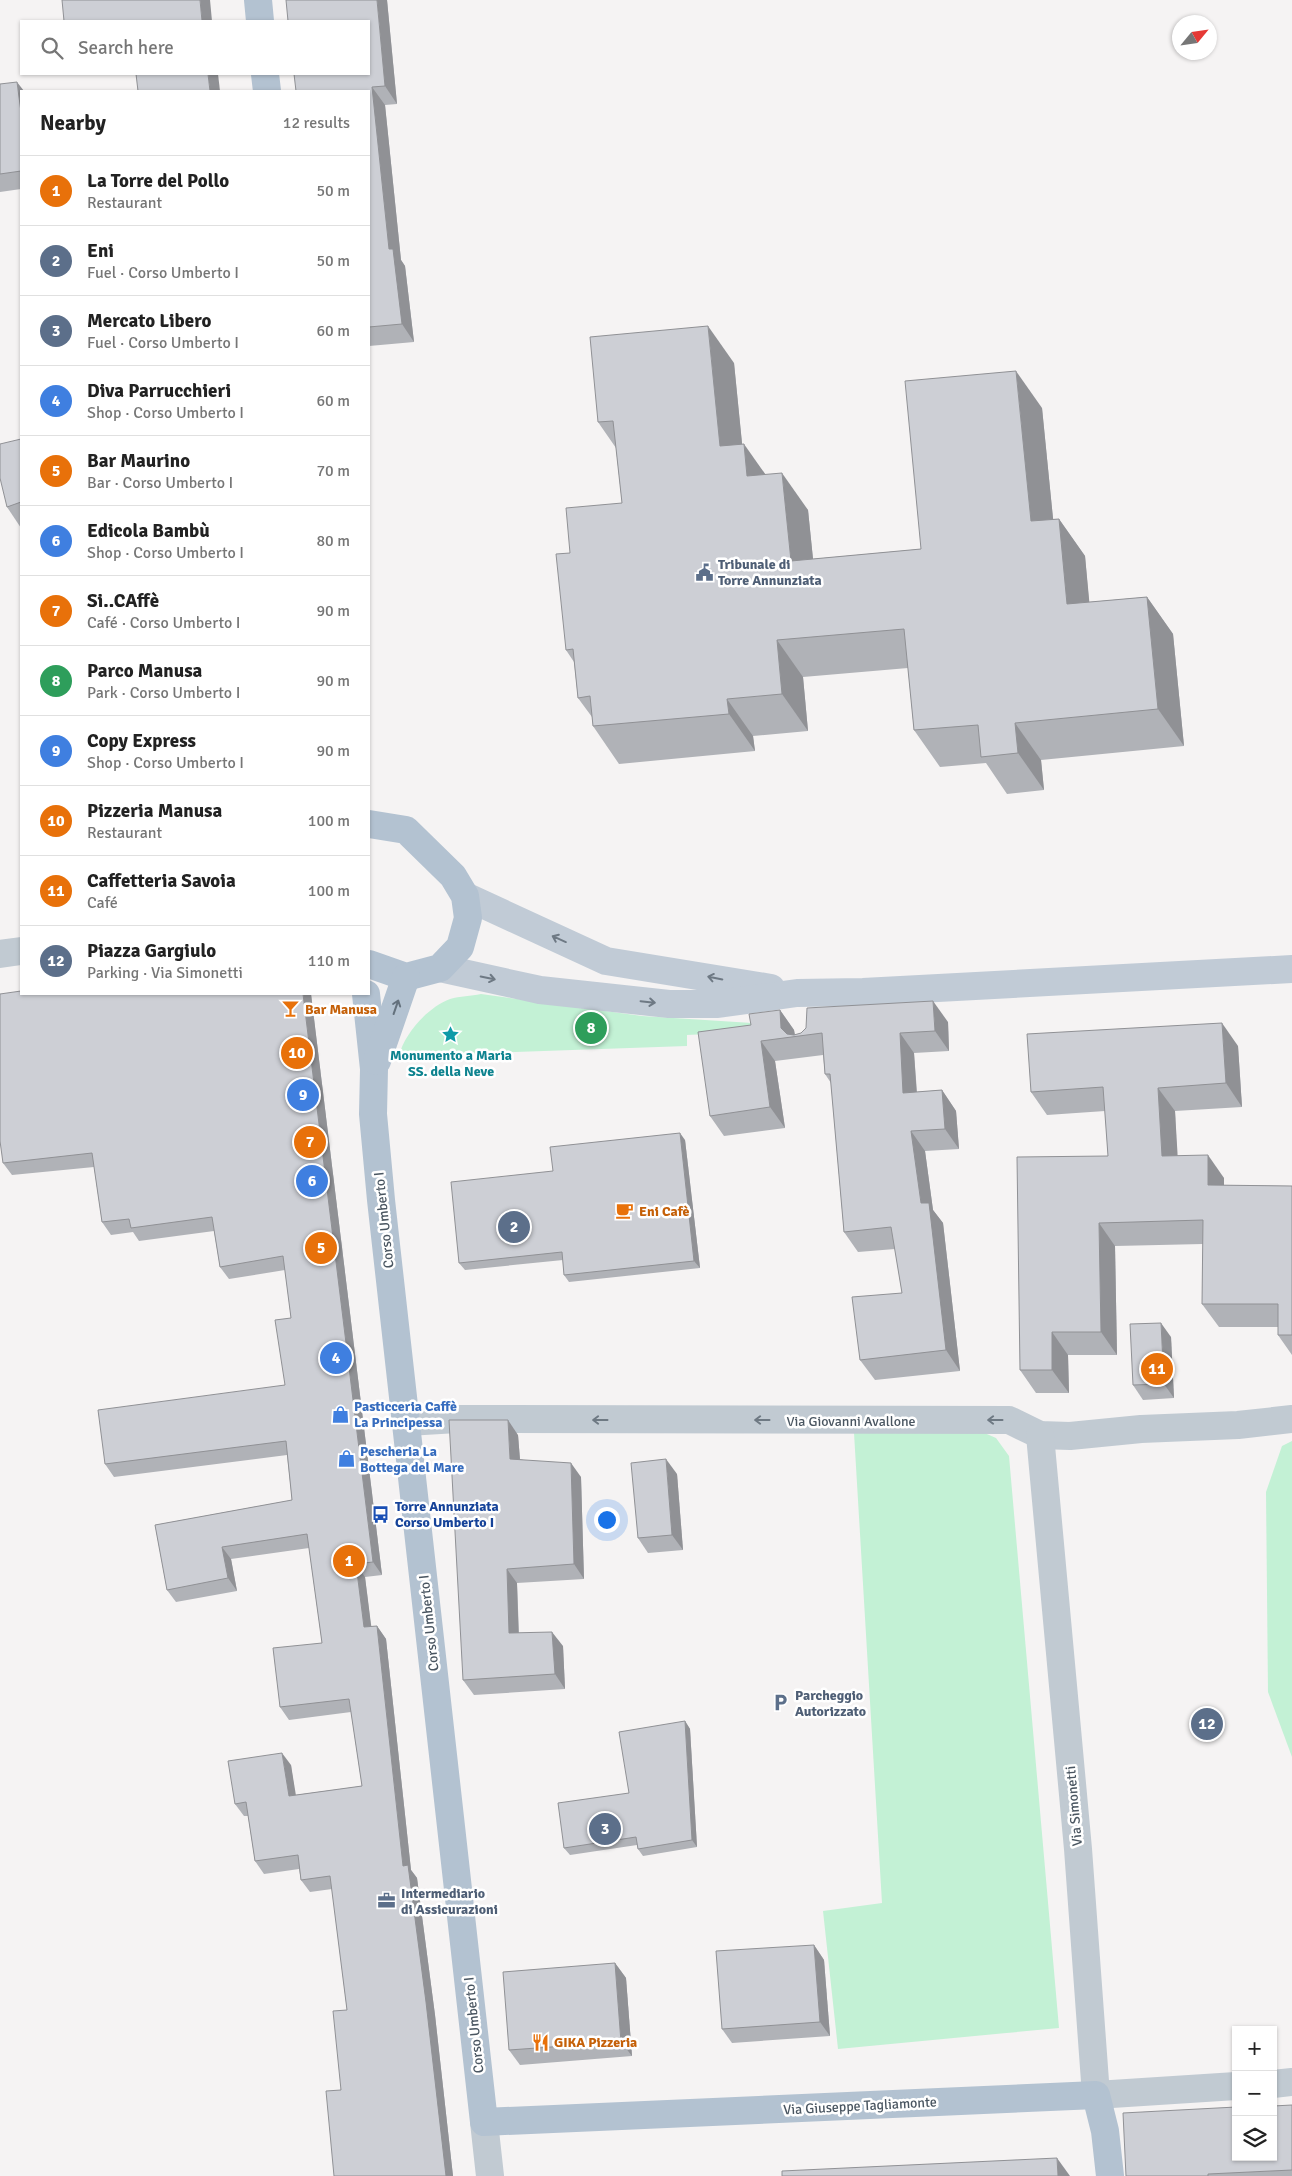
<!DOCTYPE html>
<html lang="en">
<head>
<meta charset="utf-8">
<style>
  :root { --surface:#fff; --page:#f2f2f2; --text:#222; --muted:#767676; --line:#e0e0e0; --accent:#0b8043 }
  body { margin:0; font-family:Signika,sans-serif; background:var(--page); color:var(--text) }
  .controls { position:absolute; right:15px; bottom:15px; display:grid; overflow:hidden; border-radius:0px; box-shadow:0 1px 4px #0004 }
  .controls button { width:45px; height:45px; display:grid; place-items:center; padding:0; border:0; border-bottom:1px solid var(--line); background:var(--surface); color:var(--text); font:25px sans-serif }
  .compass { position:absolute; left:1172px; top:15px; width:45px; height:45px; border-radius:50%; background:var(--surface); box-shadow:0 1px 4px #0004; rotate:61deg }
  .you { position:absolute; left:606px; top:1519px; width:18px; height:18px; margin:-12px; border:4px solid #fff; border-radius:50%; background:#1a73e8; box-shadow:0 0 0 8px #1a73e833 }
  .badge { display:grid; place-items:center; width:32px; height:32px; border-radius:50%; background:var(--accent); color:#fff; font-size:16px; font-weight:700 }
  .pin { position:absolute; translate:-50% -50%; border:2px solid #fff; box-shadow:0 1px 5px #0006 }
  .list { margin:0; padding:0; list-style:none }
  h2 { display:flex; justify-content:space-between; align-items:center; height:65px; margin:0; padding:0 20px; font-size:21px }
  h2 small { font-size:16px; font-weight:400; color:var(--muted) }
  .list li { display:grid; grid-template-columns:32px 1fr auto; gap:15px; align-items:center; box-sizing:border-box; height:70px; padding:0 20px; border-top:1px solid var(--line) }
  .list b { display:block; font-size:19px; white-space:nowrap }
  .list p { margin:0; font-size:16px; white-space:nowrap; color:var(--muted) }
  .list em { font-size:16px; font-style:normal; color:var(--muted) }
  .icon { flex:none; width:28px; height:28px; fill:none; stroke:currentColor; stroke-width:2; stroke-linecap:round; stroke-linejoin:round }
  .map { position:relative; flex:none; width:1292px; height:2176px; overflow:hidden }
  .search { position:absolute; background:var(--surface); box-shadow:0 1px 4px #0004; left:20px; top:20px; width:350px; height:55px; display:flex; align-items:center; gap:12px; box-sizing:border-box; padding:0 18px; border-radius:0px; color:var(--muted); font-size:19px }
  .panel { position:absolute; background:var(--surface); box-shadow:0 1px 4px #0004; left:20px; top:90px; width:350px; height:905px; border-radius:0px }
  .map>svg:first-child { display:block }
</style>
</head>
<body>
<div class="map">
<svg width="1292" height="2176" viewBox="0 0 1292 2176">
  <rect width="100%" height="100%" fill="#f5f3f3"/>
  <g fill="#c3f1d5">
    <path d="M481 994 642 1016 767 1024 768 1031 687 1035V1046L399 1056C404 1034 428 1007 450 999 460 996 471 996 481 994Z"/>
    <path d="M980 1431 996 1438 1009 1456 1059 2028 838 2049 823 1911 882 1903 854 1433Z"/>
    <path d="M1292 1441V1757L1268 1692 1266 1492 1282 1446Z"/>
  </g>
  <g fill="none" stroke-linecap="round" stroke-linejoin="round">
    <g stroke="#c1cad2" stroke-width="28">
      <path d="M407 1422 457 1419 1009 1420 1040 1435 1070 1436 1141 1429 1238 1425 1292 1419"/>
      <path d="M1040 1435 1078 1849 1096 2095 1236 2086"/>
      <path d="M1273 2084 1292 2082"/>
    </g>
    <g stroke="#c1cad2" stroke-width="28">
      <path d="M0 954 21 951"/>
      <path d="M484 2122 490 2176"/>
    </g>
    <g stroke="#c1cbd6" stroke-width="28">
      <path d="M465 896 606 961 771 988"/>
      <path d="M440 968 540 990 669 1004H718L797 993 863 992 1292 969"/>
    </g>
    <g stroke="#b3c2d1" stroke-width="28">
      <path d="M258 0 260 21"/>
      <path d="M265 74 267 91"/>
      <path d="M369 824 406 830 453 876 465 896 468 918 460 947 440 968 406 977 369 964"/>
      <path d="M366 994 374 1069 373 1114 381 1200 484 2122 1096 2095 1105 2131 1110 2176"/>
      <path d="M377 1061 406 977"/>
    </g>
  </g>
  <g fill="#b0b2b7">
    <path d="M387 0 397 104 385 105 401 260 405 266 414 342 369 346V91Z"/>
    <path d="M0 84 21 91V189L0 192Z"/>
    <path d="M734 363 742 444 765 474 808 510 813 559 921 549 1042 408 1053 519H1059L1085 556 1089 602 1147 597 1173 634 1184 746 1041 760 1044 790 1007 794 986 763 940 767 914 730 908 668 803 677 808 731 753 736 755 751 619 764 593 726 592 717 578 698 574 662 566 650 570 553 622 503 616 448 598 422Z"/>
    <path d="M21 439V528L7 507Z"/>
    <path d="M311 994 382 1575 365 1577 371 1627 377 1626 386 1639 411 1870 417 1878 435 2015 453 2176H334L347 2010 332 1889 310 1892 301 1880 299 1869 264 1874 255 1861 248 1816H244L235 1804 291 1765 295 1795 362 1786 351 1712 289 1720 280 1707 322 1643 309 1548 231 1559 237 1591 176 1602 167 1590 155 1525 292 1500 287 1455 114 1477 105 1464 285 1385 291 1318 285 1270 229 1279 220 1267 214 1231 139 1241 133 1232 111 1235 102 1222 94 1167 12 1175 3 1163Z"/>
    <path d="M780 1010 794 1030 795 1035 948 1022 949 1051 914 1053 917 1092 942 1090 956 1111 959 1149 925 1151 933 1210 943 1223 960 1371 875 1380 860 1360 902 1293 895 1249 858 1252 844 1232 831 1083 825 1074 823 1055 775 1061 785 1128 724 1136 710 1116 751 1025Z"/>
    <path d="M1238 1046 1242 1107 1175 1111 1177 1156 1224 1178V1185L1292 1186V1355L1278 1335V1327H1219L1202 1304 1203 1244 1115 1246 1117 1355H1068L1069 1393H1036L1020 1370 1108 1156 1105 1111 1047 1115 1031 1092Z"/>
    <path d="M685 1140 700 1268 569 1282 564 1275 563 1260 465 1270 459 1263 553 1171Z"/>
    <path d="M1171 1337 1174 1398 1143 1400 1133 1385Z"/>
    <path d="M518 1435 520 1459 581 1477 584 1579 517 1583 519 1633 563 1646 565 1689 474 1695 463 1680Z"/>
    <path d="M677 1474 683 1550 648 1553 638 1538Z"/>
    <path d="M685 1721 690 1729 697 1847 643 1856 638 1849 637 1845 570 1855 564 1848 629 1793Z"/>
    <path d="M814 1945 824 1960 830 2036 732 2043 722 2029Z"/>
    <path d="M615 1963 626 1978 632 2056 520 2065 509 2050Z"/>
    <path d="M1292 2105V2176H1126Z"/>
  </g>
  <g fill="#909195">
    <path d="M200 0H210L212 21H202Z"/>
    <path d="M377 0H387L397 104 385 86Z"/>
    <path d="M208 74H218L220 91H210Z"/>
    <path d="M17 82 24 91H21V112Z"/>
    <path d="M372 87 385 105 401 260 405 266 414 342 402 324 389 249Z"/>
    <path d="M708 326 734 363 746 483 720 446Z"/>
    <path d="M1016 371 1042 408 1057 558 1031 521Z"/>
    <path d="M744 444 770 481 747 476Z"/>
    <path d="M782 473 808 510 817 598 791 561Z"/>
    <path d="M1059 519 1085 556 1093 641 1067 604Z"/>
    <path d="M1147 597 1173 634 1184 746 1158 709Z"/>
    <path d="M777 640 803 677 808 731 782 694Z"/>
    <path d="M727 699 753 736 755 751 729 714Z"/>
    <path d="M1015 723 1041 760 1044 790 1018 753Z"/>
    <path d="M303 994H311L382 1575 373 1562Z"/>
    <path d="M933 1001 948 1022 949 1051 935 1031Z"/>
    <path d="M780 1010 794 1030 795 1036 788 1037 781 1028Z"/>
    <path d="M1222 1023 1238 1046 1242 1107 1226 1083Z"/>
    <path d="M900 1033 914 1053 918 1113 903 1093Z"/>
    <path d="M761 1041 775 1061 785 1128 770 1107Z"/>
    <path d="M1158 1088 1175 1111 1179 1179 1162 1156Z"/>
    <path d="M942 1090 956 1111 959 1149 945 1129Z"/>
    <path d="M911 1131 925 1151 933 1210 943 1223 960 1371 946 1350 921 1203Z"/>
    <path d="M680 1133 685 1140 700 1268 694 1261Z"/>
    <path d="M1208 1155 1224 1178V1208L1208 1185Z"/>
    <path d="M1099 1223 1115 1246 1117 1355 1101 1332Z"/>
    <path d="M1161 1323 1171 1337 1174 1398 1164 1384Z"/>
    <path d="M1052 1332 1068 1355 1069 1393 1052 1370Z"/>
    <path d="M508 1420 518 1435 521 1473 510 1459Z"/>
    <path d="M666 1459 677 1474 683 1550 672 1535Z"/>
    <path d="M571 1463 581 1477 584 1579 574 1564Z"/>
    <path d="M222 1547 231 1559 237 1591 228 1578Z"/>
    <path d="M356 1564 365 1577 373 1640 364 1627Z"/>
    <path d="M507 1569 517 1583 519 1648 509 1633Z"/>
    <path d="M377 1626 386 1639 411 1870 417 1878 435 2015 453 2176H446L403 1866Z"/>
    <path d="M552 1632 563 1646 565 1689 555 1674Z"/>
    <path d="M685 1721 690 1729 697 1847 692 1840Z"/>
    <path d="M282 1753 291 1765 298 1808 289 1796Z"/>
    <path d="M814 1945 824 1960 830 2036 820 2022Z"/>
    <path d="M615 1963 626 1978 632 2056 621 2042Z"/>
    <path d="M1057 2158 1070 2176H1058Z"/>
  </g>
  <g fill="#cdcfd5" stroke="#909195">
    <path d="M62 0H200L202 21H64Z"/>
    <path d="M286 0H377L385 86 372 87 389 249H393L402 324 369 327V91H296L294 74H369V21H288Z"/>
    <path d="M136 74H208L210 91H138Z"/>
    <path d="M17 82 21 112V171L0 174V84Z"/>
    <path d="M708 326 720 446 744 444 747 476 782 473 791 561 921 549 905 381 1016 371 1031 521 1059 519 1067 604 1147 597 1158 709 1015 723 1018 753 981 757 978 725 914 730 904 629 777 640 782 694 727 699 729 714 593 726 590 696 578 698 573 649 566 650 556 554 570 553 566 508 622 503 613 421 598 422 590 337Z"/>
    <path d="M21 439V502L7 507 0 478V444Z"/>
    <path d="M21 991V994H303L373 1562 356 1564 364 1627 377 1626 403 1866 408 1865 426 2002 446 2176H334L326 2091 341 2090 333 2011 347 2010 330 1876 301 1880 298 1855 255 1861 246 1802 235 1804 228 1761 282 1753 289 1796 362 1786 349 1699 280 1707 273 1648 322 1643 307 1534 222 1547 228 1578 167 1590 155 1525 292 1500 286 1441 105 1464 98 1410 285 1385 275 1320 291 1318 283 1256 220 1267 212 1217 131 1228 129 1219 102 1222 92 1153 3 1163 0 1141V994Z"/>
    <path d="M933 1001 935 1031 900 1033 903 1093 942 1090 945 1129 911 1131 921 1203H929L946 1350 860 1360 852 1297 902 1293 891 1227 844 1232 830 1074H825L822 1033 761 1041 770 1107 710 1116 698 1032 751 1025 749 1014 780 1010 781 1028 787 1034 794 1035 801 1033 806 1028 807 1008Z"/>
    <path d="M1222 1023 1226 1083 1158 1088 1162 1156 1208 1155V1185L1292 1186V1335H1278V1304H1202L1203 1220 1099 1223 1101 1332H1052V1370H1020L1017 1157 1108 1156 1103 1087 1031 1092 1027 1034Z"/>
    <path d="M680 1133 694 1261 564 1275 562 1252 459 1263 451 1182 553 1171 550 1147Z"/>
    <path d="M1161 1323 1164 1384 1133 1385 1130 1324Z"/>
    <path d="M449 1420H508L510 1459 571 1463 574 1564 507 1569 509 1633 552 1632 555 1674 463 1680Z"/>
    <path d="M666 1459 672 1535 638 1538 631 1463Z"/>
    <path d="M685 1721 692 1840 638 1849 636 1837 564 1848 558 1803 629 1793 619 1732Z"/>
    <path d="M814 1945 820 2022 722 2029 716 1951Z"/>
    <path d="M615 1963 621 2042 509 2050 503 1972Z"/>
    <path d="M1292 2105V2170L1208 2174V2176H1126L1123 2113 1236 2107V2157H1273V2106Z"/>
    <path d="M1057 2158 1058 2176H782V2171Z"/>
  </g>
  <defs><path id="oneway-shaft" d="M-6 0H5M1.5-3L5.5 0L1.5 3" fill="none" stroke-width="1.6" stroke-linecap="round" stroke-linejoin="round" transform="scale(1.25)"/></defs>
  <g stroke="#6e7984">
    <use href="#oneway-shaft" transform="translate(559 939) rotate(-156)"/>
    <use href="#oneway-shaft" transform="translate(488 978) rotate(12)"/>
    <use href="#oneway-shaft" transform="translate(715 978) rotate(-169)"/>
    <use href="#oneway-shaft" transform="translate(648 1002) rotate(6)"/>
  </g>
  <use stroke="#64717d" href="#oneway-shaft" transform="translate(396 1007) rotate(-71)"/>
  <g stroke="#6e7983">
    <use href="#oneway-shaft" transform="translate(600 1420) rotate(-180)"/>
    <use href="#oneway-shaft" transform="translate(762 1420) rotate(-180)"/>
    <use href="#oneway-shaft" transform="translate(995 1420) rotate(180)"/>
  </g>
  <defs>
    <symbol id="civic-bare" viewBox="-9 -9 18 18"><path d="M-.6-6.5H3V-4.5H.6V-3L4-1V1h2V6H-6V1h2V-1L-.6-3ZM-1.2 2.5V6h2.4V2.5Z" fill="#5c6f8a" stroke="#fff" stroke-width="2.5" paint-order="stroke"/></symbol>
    <symbol id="bar-bare" viewBox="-9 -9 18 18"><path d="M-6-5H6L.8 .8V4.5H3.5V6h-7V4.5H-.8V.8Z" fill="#e8710a" stroke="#fff" stroke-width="2.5" paint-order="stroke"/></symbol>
    <symbol id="sight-bare" viewBox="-9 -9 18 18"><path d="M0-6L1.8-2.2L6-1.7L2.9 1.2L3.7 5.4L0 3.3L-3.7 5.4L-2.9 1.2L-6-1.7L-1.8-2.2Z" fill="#0f9aa8" stroke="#fff" stroke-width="2.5" paint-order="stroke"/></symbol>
    <symbol id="cafe-bare" viewBox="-9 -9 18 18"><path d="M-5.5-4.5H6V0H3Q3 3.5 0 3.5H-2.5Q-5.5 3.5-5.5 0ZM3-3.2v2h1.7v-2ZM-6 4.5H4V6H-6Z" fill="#e8710a" stroke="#fff" stroke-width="2.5" paint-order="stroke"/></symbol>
    <symbol id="shop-bare" viewBox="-9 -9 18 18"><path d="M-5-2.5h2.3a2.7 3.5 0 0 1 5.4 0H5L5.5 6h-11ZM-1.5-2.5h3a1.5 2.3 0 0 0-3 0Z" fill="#3f7fe0" stroke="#fff" stroke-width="2.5" paint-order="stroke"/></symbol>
    <symbol id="bus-bare" viewBox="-9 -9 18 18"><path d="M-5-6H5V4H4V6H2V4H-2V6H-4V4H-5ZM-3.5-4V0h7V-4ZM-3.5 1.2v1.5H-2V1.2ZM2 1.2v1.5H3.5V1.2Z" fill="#1a4fb4" stroke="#fff" stroke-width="2.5" paint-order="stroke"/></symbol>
    <symbol id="parking-bare" viewBox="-9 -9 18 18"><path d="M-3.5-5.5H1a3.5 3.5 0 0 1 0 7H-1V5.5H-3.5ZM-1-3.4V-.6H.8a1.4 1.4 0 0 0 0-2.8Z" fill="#5c6f8a" stroke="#fff" stroke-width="2.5" paint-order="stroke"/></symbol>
    <symbol id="office-bare" viewBox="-9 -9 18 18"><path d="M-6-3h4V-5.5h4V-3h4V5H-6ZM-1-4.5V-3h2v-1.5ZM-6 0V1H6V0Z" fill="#5c6f8a" stroke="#fff" stroke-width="2.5" paint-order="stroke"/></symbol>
    <symbol id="restaurant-bare" viewBox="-9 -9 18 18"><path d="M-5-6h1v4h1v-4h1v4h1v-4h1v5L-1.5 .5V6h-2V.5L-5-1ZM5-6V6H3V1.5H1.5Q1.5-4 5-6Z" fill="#e8710a" stroke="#fff" stroke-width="2.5" paint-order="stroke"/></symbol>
  </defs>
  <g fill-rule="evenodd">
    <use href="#civic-bare" x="692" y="560" width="25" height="25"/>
    <use href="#bar-bare" x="278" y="996" width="25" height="25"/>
    <use href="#sight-bare" x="438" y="1022" width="25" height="25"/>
    <use href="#cafe-bare" x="612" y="1198" width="25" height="25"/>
    <use href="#shop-bare" x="328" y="1402" width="25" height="25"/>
    <use href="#shop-bare" x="334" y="1446" width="25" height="25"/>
    <use href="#bus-bare" x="368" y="1502" width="25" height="25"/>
    <use href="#parking-bare" x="768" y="1690" width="25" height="25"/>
    <use href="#office-bare" x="374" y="1888" width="25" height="25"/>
    <use href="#restaurant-bare" x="528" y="2030" width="25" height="25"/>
  </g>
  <g text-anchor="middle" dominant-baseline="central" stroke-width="5" stroke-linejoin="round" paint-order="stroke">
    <g font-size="14" font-weight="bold" fill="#4e5e75" stroke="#fff" text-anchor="start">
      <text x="718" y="564">Tribunale di<tspan x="718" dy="16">Torre Annunziata</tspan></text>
      <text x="795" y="1695">Parcheggio<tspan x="795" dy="16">Autorizzato</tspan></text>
      <text x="401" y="1893">Intermediario<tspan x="401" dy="16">di Assicurazioni</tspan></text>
    </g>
    <g font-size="14" font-weight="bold" fill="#c56008" stroke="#fff" text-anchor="start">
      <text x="305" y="1009">Bar Manusa</text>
      <text x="639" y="1211">Eni Cafè</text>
      <text x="554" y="2042">GIKA Pizzeria</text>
    </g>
    <g font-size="14" font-weight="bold" fill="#0d838f" stroke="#fff">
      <text x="451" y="1055">Monumento a Maria<tspan x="451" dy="16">SS. della Neve</tspan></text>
    </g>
    <g font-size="14" fill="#4a5661" stroke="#fff">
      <text transform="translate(384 1220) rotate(-96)">Corso Umberto I</text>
      <text x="851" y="1421">Via Giovanni Avallone</text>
      <text transform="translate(429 1623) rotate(-96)">Corso Umberto I</text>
      <text transform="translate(1074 1806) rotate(-95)">Via Simonetti</text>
      <text transform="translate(474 2025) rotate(-96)">Corso Umberto I</text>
      <text transform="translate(860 2106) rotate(-3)">Via Giuseppe Tagliamonte</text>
    </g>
    <g font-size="14" font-weight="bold" fill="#366cbe" stroke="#fff" text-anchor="start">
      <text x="354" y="1406">Pasticceria Caffè<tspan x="354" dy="16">La Principessa</tspan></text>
      <text x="360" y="1451">Pescheria La<tspan x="360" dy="16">Bottega del Mare</tspan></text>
    </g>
    <g font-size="14" font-weight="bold" fill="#164399" stroke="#fff" text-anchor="start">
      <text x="395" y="1506">Torre Annunziata<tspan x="395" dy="16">Corso Umberto I</tspan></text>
    </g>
  </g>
</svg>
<div class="controls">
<button>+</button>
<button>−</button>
<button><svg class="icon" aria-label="layers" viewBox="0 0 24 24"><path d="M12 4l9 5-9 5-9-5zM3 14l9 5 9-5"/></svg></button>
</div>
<svg class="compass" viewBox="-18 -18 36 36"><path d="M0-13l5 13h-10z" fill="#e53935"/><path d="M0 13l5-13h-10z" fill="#767676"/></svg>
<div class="you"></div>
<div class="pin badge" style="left:349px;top:1561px;background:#e8710a">1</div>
<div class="pin badge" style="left:514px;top:1227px;background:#5c6f8a">2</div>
<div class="pin badge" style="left:605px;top:1829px;background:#5c6f8a">3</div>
<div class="pin badge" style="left:336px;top:1358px;background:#3f7fe0">4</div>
<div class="pin badge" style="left:321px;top:1248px;background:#e8710a">5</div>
<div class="pin badge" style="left:312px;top:1181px;background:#3f7fe0">6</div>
<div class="pin badge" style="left:310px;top:1142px;background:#e8710a">7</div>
<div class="pin badge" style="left:591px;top:1028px;background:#2e9e5b">8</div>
<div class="pin badge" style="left:303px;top:1095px;background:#3f7fe0">9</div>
<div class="pin badge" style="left:297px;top:1053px;background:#e8710a">10</div>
<div class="pin badge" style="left:1157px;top:1369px;background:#e8710a">11</div>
<div class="pin badge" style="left:1207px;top:1724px;background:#5c6f8a">12</div>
<div class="search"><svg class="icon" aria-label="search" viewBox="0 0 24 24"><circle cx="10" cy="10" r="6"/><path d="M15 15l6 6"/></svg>Search here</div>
<section class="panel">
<h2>Nearby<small>12 results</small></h2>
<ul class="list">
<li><span class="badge" style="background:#e8710a">1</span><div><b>La Torre del Pollo</b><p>Restaurant</p></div><em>50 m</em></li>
<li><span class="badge" style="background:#5c6f8a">2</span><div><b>Eni</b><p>Fuel · Corso Umberto I</p></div><em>50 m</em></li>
<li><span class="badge" style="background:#5c6f8a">3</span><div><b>Mercato Libero</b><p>Fuel · Corso Umberto I</p></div><em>60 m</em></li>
<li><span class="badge" style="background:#3f7fe0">4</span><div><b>Diva Parrucchieri</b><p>Shop · Corso Umberto I</p></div><em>60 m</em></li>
<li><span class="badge" style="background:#e8710a">5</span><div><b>Bar Maurino</b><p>Bar · Corso Umberto I</p></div><em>70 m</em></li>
<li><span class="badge" style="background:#3f7fe0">6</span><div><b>Edicola Bambù</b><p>Shop · Corso Umberto I</p></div><em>80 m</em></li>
<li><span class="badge" style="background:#e8710a">7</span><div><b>Si..CAffè</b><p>Café · Corso Umberto I</p></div><em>90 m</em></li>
<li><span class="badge" style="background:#2e9e5b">8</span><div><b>Parco Manusa</b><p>Park · Corso Umberto I</p></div><em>90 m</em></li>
<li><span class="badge" style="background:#3f7fe0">9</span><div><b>Copy Express</b><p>Shop · Corso Umberto I</p></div><em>90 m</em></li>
<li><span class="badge" style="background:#e8710a">10</span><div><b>Pizzeria Manusa</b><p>Restaurant</p></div><em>100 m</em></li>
<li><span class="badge" style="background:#e8710a">11</span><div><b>Caffetteria Savoia</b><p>Café</p></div><em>100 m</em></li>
<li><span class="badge" style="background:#5c6f8a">12</span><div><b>Piazza Gargiulo</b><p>Parking · Via Simonetti</p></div><em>110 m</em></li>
</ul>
</section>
</div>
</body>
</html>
